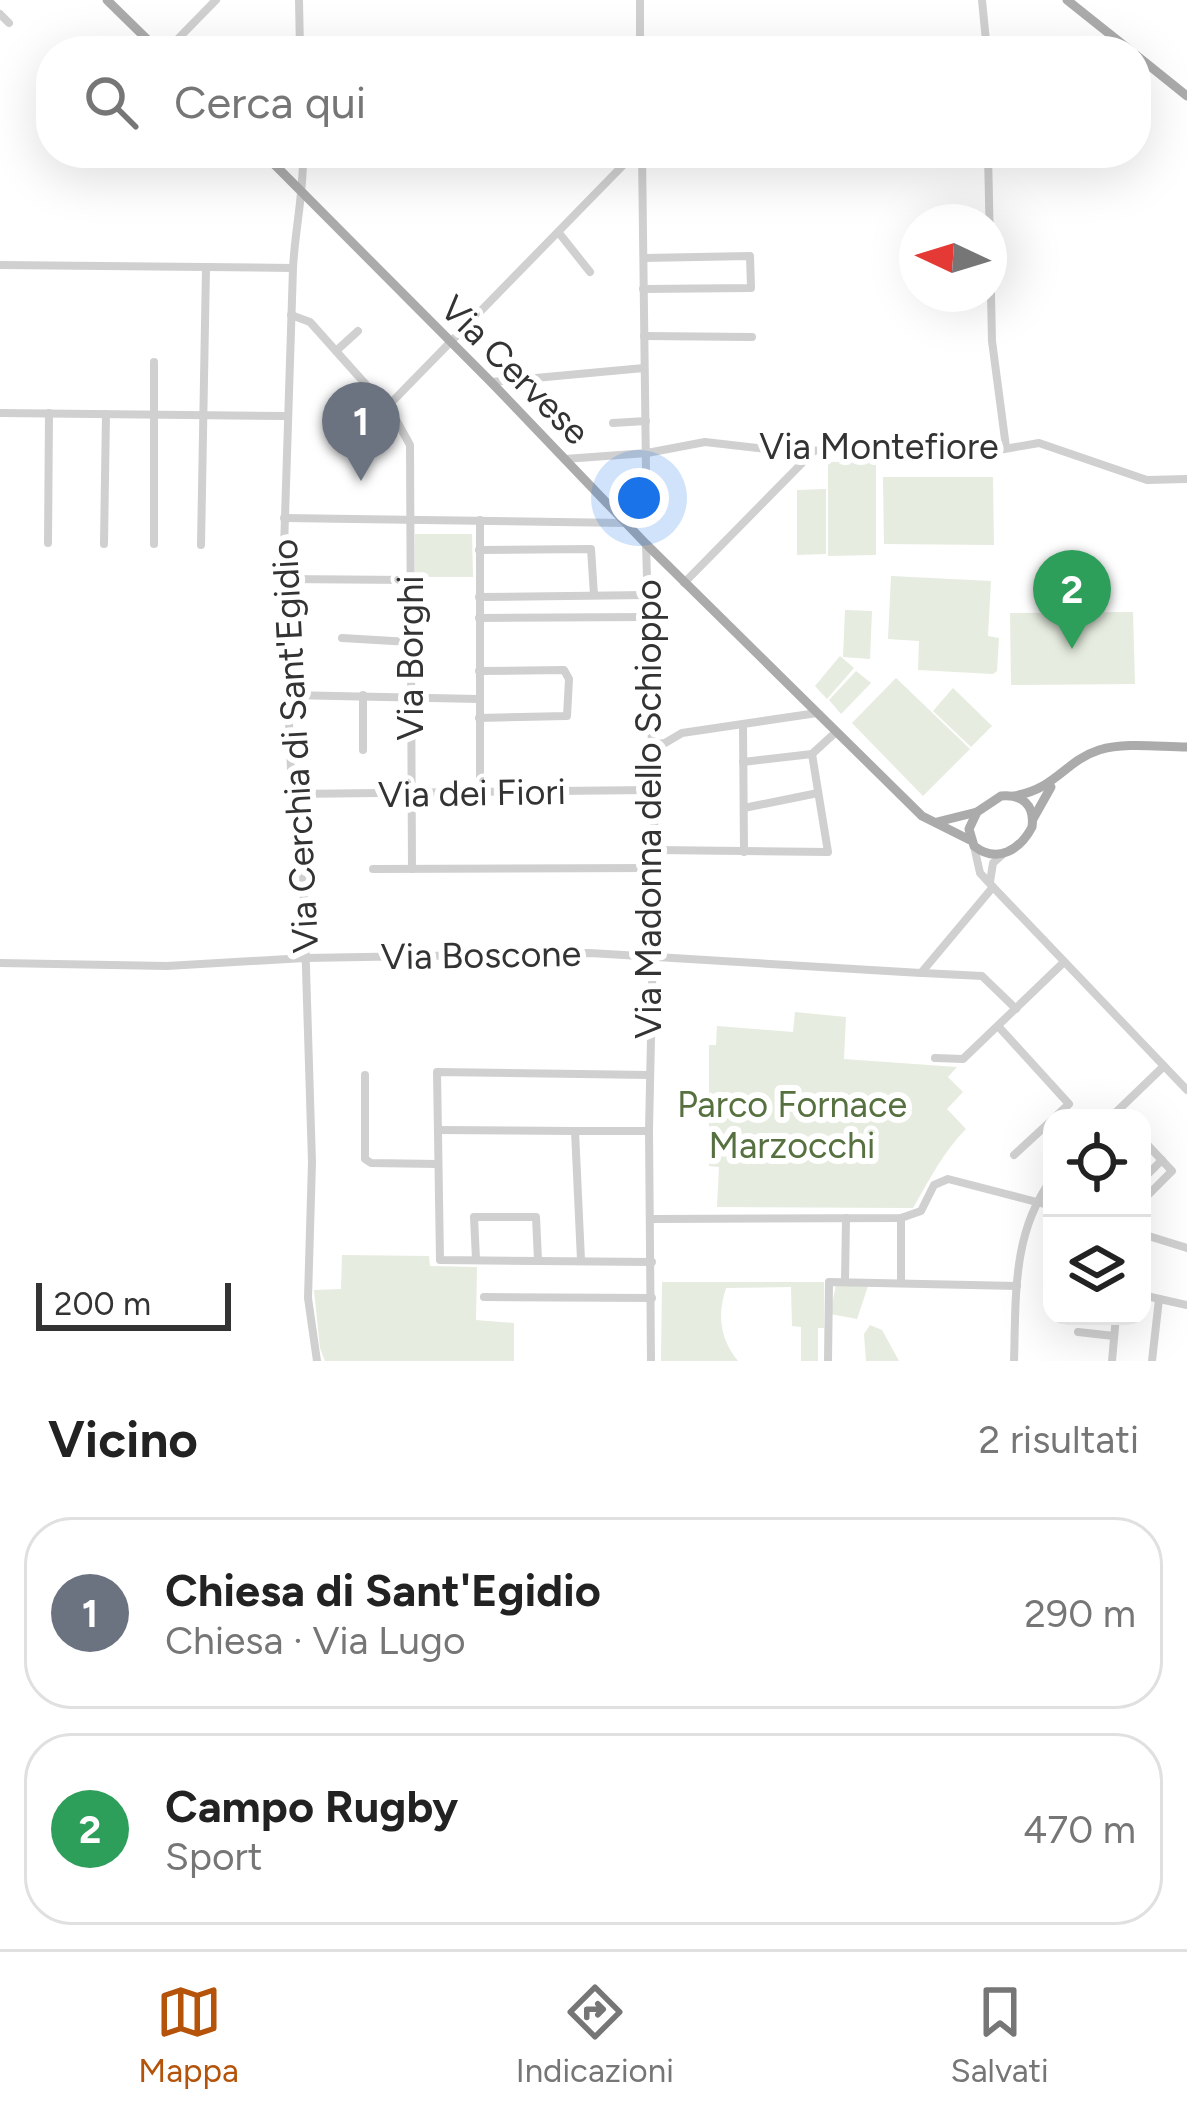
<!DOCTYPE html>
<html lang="it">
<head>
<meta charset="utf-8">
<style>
  :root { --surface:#fff; --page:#f6f6f6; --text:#222; --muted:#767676; --line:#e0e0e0; --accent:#b45309 }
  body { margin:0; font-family:Figtree,sans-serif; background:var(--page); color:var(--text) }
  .controls { position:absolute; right:36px; bottom:36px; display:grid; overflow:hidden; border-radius:24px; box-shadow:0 12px 48px #0002 }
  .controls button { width:108px; height:108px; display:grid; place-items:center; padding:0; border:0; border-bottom:3px solid var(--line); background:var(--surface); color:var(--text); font:60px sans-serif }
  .compass { position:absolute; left:899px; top:204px; width:108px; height:108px; border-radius:50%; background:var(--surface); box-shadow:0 12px 48px #0002; rotate:274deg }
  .scale { position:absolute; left:36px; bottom:30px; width:195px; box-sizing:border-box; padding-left:12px; border:6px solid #333; border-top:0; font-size:33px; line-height:42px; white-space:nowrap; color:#333; -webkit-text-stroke:9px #fff; paint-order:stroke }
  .you { position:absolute; left:639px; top:498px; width:42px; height:42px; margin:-30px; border:9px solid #fff; border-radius:50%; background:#1a73e8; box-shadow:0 0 0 18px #1a73e833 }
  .badge { display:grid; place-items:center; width:78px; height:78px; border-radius:50%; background:var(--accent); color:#fff; font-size:39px; font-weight:700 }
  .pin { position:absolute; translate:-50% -99px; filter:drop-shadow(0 3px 6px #0008) }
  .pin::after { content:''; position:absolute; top:63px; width:42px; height:36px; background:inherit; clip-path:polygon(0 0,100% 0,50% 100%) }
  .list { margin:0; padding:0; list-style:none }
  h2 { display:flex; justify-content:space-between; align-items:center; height:156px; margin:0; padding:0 48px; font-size:51px }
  h2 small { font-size:39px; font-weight:400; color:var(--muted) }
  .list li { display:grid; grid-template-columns:78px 1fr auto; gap:36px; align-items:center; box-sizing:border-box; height:192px; margin:0 24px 24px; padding:0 24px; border:3px solid var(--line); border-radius:48px }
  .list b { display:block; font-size:45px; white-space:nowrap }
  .list p { margin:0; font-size:39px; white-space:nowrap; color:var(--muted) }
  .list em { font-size:39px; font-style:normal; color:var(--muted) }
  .icon { flex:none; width:66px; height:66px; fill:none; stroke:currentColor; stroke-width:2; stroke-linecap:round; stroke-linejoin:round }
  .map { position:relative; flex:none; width:1187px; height:1361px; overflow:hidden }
  .search { position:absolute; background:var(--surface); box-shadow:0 12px 48px #0002; left:36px; right:36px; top:36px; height:132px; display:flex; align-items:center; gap:30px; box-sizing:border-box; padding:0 42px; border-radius:48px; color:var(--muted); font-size:45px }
  .sheet { height:588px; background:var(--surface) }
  nav { display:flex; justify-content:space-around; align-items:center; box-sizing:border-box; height:168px; border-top:3px solid var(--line); background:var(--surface); font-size:33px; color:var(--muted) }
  nav a { display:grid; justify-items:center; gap:6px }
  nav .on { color:var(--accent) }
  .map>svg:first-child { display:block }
</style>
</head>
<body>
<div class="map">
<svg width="1187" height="1361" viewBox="0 0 1187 1361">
  <rect width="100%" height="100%" fill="#fff"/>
  <g fill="#e6ecdf">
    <path d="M876 461V555L828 556V462Z"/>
    <path d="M883 477H993L994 545 884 544Z"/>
    <path d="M826 489V554L797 555V490Z"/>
    <path d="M415 534H472L473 577H415Z"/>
    <path d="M891 576 991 581 988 636 999 638 997 671 993 674 918 670 919 641 888 639Z"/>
    <path d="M845 610 872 611 870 659 843 657Z"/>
    <path d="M1133 612 1135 684 1011 685 1010 613Z"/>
    <path d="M840 656 854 668 827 699 815 686Z"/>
    <path d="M856 671 871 683 841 714 829 700Z"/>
    <path d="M896 678 970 749 923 796 852 723Z"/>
    <path d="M953 688 992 726 971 747 933 711Z"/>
    <path d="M795 1012 846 1017 844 1059 957 1067 948 1077 963 1092 947 1109 966 1129C944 1151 929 1180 913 1208L717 1207 719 1167 709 1166V1045H716L717 1026 793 1032Z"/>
    <path d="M342 1255 429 1256 430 1266 477 1267 476 1320 514 1323V1361H325L320 1348 314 1290 341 1289Z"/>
    <path d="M662 1282H824V1328H818V1361H801V1327L792 1326 791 1287 726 1288C717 1315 720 1339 738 1361H661Z"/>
    <path d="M836 1285 868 1286 857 1319 830 1314Z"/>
    <path d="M870 1325 882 1330 899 1361H866L864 1334Z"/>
  </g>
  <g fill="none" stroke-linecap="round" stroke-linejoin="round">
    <g stroke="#d0d0d0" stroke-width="8">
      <path d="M299 0 300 51"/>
      <path d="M640 0V51"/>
      <path d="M982 0 987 51"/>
      <path d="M0 14 9 23"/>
      <path d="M166 51 216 0"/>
      <path d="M303 153C304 192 295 229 293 268L283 579 292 794 303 872 312 1162 308 1298 317 1361"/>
      <path d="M642 153 646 470"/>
      <path d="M988 153 992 341 1006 447"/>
      <path d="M559 233 590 272"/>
      <path d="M0 265 293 268"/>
      <path d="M643 289 751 288 750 256 644 258"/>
      <path d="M291 315 310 322 394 416 410 445 412 869"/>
      <path d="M644 336 752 337"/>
      <path d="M336 351 358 331"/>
      <path d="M154 362V544"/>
      <path d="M491 382 644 368"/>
      <path d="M386 408 635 153"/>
      <path d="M0 413 286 416"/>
      <path d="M613 423 646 421"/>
      <path d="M565 459 647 453 705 442 774 450 982 453 1039 443 1147 480 1187 479"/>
      <path d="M284 518 625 523"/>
      <path d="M48 543 49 413"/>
      <path d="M104 544 106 414"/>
      <path d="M646 544 655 850 649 1131 651 1361"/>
      <path d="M201 545 206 268"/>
      <path d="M479 550 591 549 594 595"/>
      <path d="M283 579 410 580"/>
      <path d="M684 583 812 453"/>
      <path d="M479 597 648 595"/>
      <path d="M479 618 647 617"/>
      <path d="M342 638 410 642"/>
      <path d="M479 671 564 670 569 679 567 716 479 718"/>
      <path d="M288 695 479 699"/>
      <path d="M743 725 744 852"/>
      <path d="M651 745 665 743 682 733 817 713"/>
      <path d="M363 750V695"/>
      <path d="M812 754 836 732"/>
      <path d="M743 762 812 754"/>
      <path d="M480 793V520"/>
      <path d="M292 794 652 790"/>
      <path d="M744 808 818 793"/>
      <path d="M974 846 980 873 993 887 1187 1090"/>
      <path d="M655 850 828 852 812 754"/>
      <path d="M373 869 654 868"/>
      <path d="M990 882 993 863 1002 855"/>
      <path d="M0 963 167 966 305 958 590 953 921 973 993 887"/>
      <path d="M923 973 982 976 1016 1009"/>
      <path d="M998 1026 1069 1104 1054 1118"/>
      <path d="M935 1058 963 1059 1063 963"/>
      <path d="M365 1075V1159L371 1163 438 1164"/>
      <path d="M650 1075 437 1072 440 1260 652 1262"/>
      <path d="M1110 1118 1164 1066"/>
      <path d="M438 1130 575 1131"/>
      <path d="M1142 1139 1172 1171 1142 1201"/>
      <path d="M1014 1155 1052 1120"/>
      <path d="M1142 1180 1162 1160"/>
      <path d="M901 1218V1282"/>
      <path d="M651 1219 901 1218 921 1211 934 1185 948 1179 1052 1206"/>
      <path d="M1142 1234 1187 1248"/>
      <path d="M476 1259 474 1217H536L538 1260"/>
      <path d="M581 1260 575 1131H649"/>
      <path d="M845 1281 846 1218"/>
      <path d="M1142 1295 1187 1305"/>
      <path d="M484 1297 652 1298"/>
      <path d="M1078 1332 1114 1336"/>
      <path d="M828 1361 829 1282 1017 1286"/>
      <path d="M1014 1361C1016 1297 1012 1232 1052 1179"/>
      <path d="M1112 1361 1116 1316"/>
      <path d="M1152 1361 1159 1299"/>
    </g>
    <g stroke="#ababab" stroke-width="9">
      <path d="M107 0 159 51"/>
      <path d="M1067 0 1131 51"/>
      <path d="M1136 55 1187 96"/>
      <path d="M263 153 491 382 646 544 922 816 970 840"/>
      <path d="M1001 796C1022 794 1035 805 1032 827 1020 850 997 864 974 846L969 829 977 812Z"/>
      <path d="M1014 796C1056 789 1065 761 1099 750 1126 742 1159 747 1187 747"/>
      <path d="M1033 819 1051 787"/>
      <path d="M937 822 977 812"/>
    </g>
  </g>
  <g text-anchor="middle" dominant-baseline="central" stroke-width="12" stroke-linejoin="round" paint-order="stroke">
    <g font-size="36" fill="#333" stroke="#fff">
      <text transform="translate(515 370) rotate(45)">Via Cervese</text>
      <text x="879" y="446">Via Montefiore</text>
      <text transform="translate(410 658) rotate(-90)">Via Borghi</text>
      <text transform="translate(295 746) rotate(-93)">Via Cerchia di Sant'Egidio</text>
      <text transform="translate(472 793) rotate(-1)">Via dei Fiori</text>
      <text transform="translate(648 809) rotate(-90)">Via Madonna dello Schioppo</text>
      <text transform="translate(481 955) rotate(-1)">Via Boscone</text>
    </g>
    <g font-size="36" fill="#56703f" stroke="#fff">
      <text x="792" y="1104">Parco Fornace<tspan x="792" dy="41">Marzocchi</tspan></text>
    </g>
  </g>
</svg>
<div class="controls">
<button><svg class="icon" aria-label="locate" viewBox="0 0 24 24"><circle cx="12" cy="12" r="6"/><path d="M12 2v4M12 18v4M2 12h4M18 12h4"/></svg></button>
<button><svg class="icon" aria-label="layers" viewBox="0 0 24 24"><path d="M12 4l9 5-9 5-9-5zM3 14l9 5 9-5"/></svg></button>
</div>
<svg class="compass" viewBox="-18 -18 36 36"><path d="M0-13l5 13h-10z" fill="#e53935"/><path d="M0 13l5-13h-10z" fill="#767676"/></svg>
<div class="scale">200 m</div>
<div class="you"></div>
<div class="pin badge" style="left:361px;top:481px;background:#6b7280">1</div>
<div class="pin badge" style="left:1072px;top:649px;background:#2e9e5b">2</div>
<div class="search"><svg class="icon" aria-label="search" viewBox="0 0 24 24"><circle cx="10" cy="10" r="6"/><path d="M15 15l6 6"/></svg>Cerca qui</div>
</div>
<section class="sheet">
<h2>Vicino<small>2 risultati</small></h2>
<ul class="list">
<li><span class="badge" style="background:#6b7280">1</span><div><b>Chiesa di Sant'Egidio</b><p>Chiesa · Via Lugo</p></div><em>290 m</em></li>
<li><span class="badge" style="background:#2e9e5b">2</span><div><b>Campo Rugby</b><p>Sport</p></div><em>470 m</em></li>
</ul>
</section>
<nav>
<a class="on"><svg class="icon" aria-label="map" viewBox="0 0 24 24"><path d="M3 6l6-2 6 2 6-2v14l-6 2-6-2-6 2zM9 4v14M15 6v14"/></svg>Mappa</a>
<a><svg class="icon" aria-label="directions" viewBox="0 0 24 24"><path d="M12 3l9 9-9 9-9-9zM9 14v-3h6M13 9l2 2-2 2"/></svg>Indicazioni</a>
<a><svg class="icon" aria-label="saved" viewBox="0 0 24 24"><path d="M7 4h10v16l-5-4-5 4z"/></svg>Salvati</a>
</nav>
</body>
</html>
